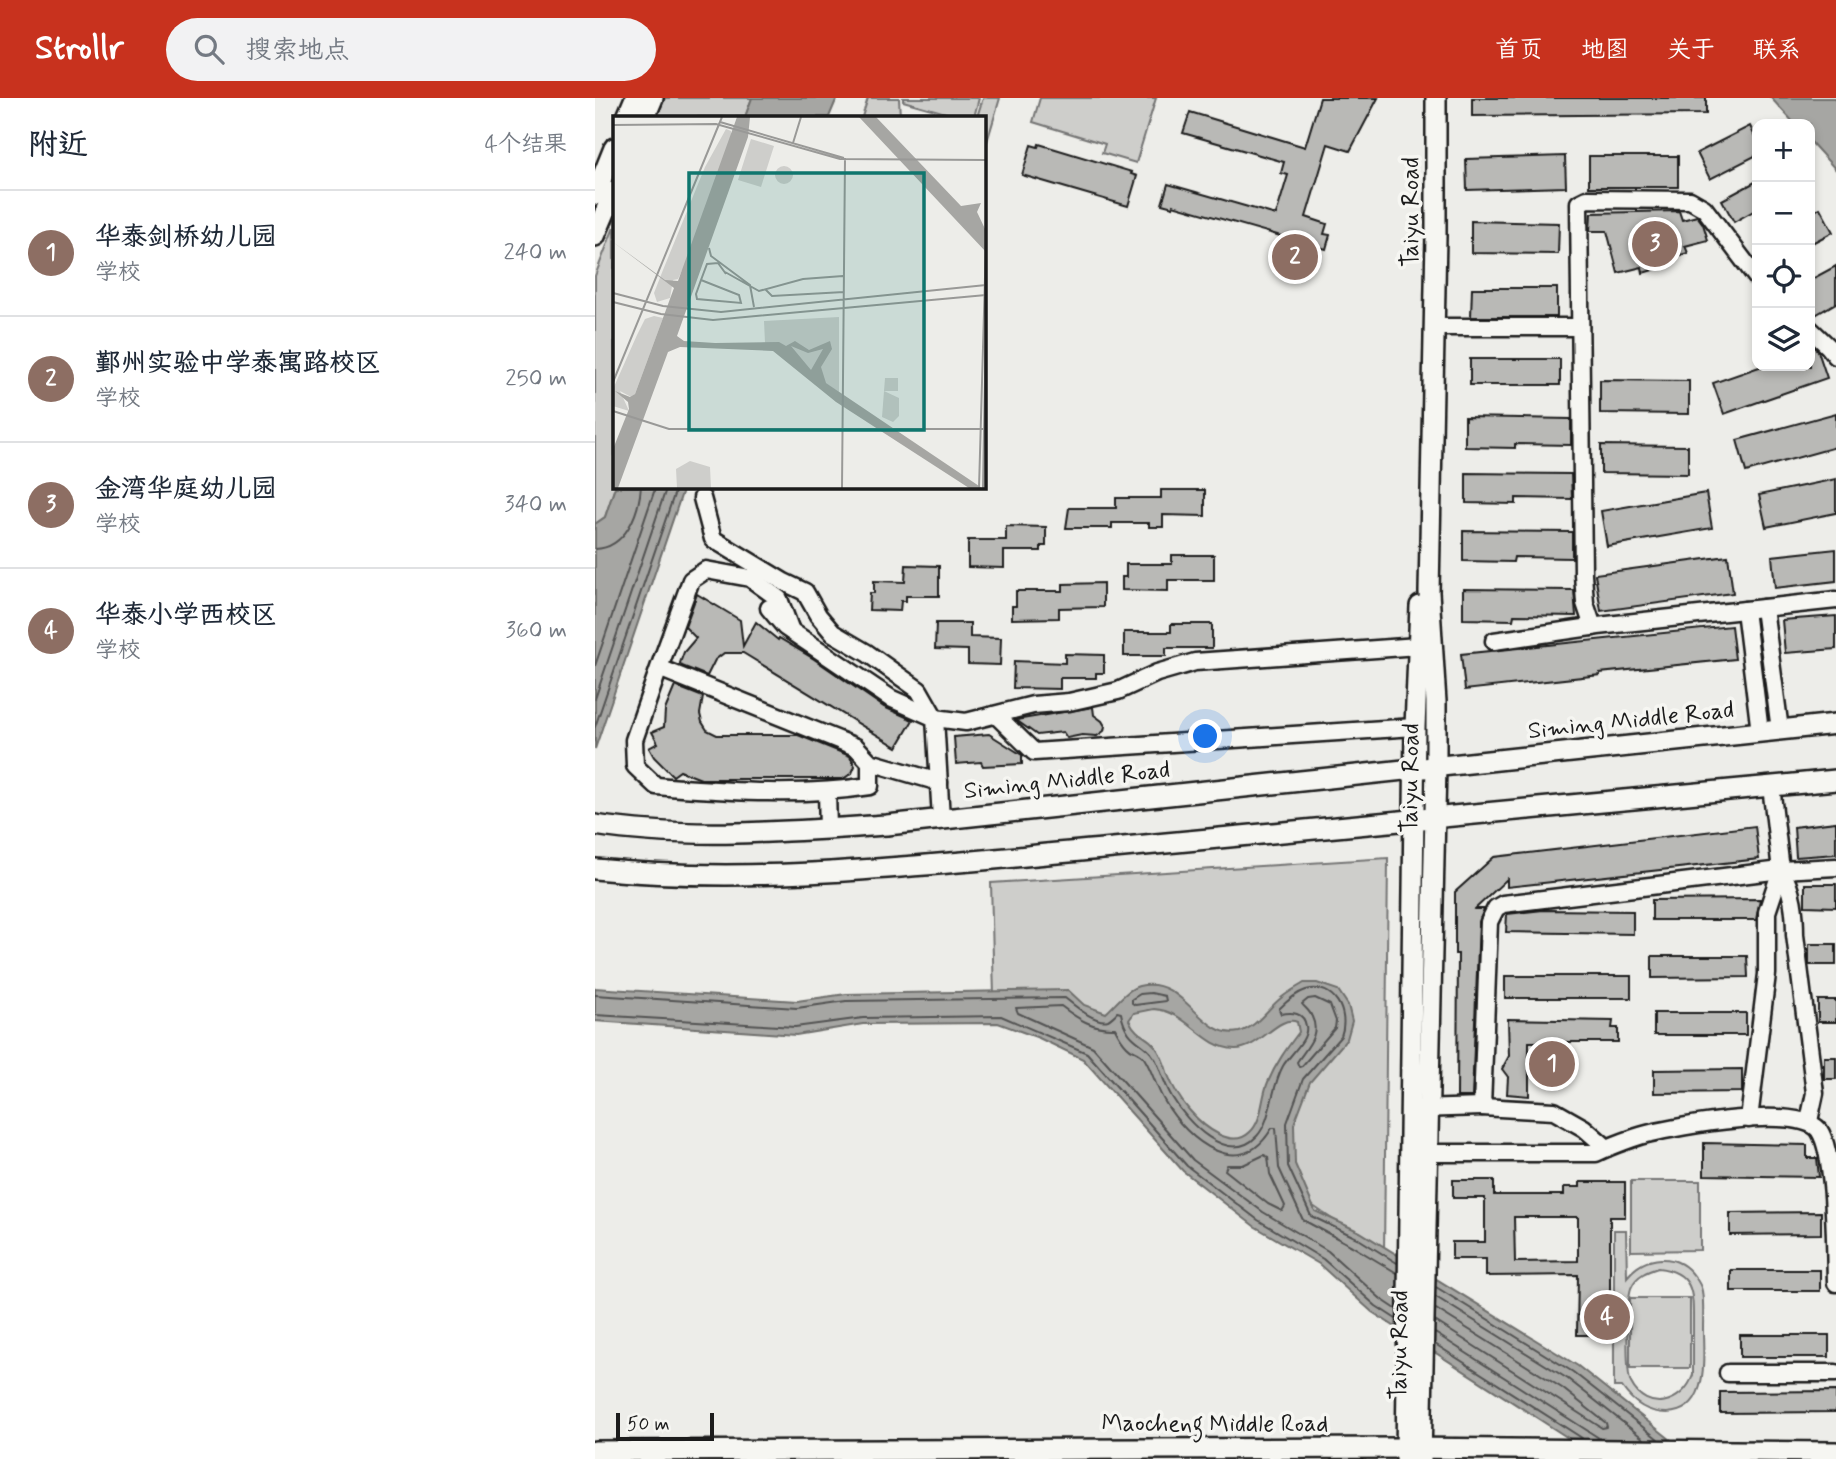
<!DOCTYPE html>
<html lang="zh">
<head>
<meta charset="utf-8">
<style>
  :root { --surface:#fff; --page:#f2f2f3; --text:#1f2937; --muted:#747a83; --line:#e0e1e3; --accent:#c8321e }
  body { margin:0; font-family:Mynerve,"LXGW WenKai TC",sans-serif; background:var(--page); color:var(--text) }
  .controls { position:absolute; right:21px; top:21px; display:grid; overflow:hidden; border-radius:14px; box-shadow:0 4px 10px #0003 }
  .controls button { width:63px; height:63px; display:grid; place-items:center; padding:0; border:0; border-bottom:2px solid var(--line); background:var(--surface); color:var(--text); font:35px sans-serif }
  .scale { position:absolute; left:21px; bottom:18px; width:98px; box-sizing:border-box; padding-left:7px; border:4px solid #1c1c1c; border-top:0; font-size:19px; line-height:24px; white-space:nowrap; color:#1c1c1c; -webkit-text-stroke:5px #f6f6f2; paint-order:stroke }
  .you { position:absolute; left:611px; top:639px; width:24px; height:24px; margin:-18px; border:5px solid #fff; border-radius:50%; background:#1a73e8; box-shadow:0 0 0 10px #1a73e833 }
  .badge { display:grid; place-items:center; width:46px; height:46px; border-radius:50%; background:var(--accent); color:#fff; font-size:23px; font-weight:700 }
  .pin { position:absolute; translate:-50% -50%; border:4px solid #fff; box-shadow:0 2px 7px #0006 }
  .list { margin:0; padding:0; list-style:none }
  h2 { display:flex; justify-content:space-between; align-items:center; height:91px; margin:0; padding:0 28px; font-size:30px }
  h2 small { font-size:23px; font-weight:400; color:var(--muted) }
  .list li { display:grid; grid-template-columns:46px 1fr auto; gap:21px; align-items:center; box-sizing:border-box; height:126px; padding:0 28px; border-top:2px solid var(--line) }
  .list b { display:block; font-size:26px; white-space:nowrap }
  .list p { margin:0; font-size:23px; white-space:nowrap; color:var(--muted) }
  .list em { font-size:23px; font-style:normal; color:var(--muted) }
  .icon { flex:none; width:38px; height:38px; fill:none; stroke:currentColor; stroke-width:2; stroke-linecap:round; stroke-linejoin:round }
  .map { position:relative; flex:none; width:1241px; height:1361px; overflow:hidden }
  header { display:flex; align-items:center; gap:42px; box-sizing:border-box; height:98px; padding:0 35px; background:var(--accent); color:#fff }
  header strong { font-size:33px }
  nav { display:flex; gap:38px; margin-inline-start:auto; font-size:24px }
  .search { width:490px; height:63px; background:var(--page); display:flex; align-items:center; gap:18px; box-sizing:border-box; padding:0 24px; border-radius:38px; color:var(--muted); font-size:26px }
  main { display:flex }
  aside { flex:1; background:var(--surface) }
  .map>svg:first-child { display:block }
</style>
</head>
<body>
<header>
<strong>Strollr</strong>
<div class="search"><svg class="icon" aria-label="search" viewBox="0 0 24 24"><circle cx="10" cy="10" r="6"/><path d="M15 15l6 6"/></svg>搜索地点</div>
<nav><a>首页</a><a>地图</a><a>关于</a><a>联系</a></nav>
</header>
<main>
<aside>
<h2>附近<small>4个结果</small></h2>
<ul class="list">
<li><span class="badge" style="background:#8d6e63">1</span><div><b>华泰剑桥幼儿园</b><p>学校</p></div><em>240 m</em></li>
<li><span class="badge" style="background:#8d6e63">2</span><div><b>鄞州实验中学泰寓路校区</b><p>学校</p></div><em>250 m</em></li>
<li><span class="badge" style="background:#8d6e63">3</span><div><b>金湾华庭幼儿园</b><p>学校</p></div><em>340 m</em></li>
<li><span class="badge" style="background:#8d6e63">4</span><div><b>华泰小学西校区</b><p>学校</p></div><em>360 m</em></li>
</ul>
</aside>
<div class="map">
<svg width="1241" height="1361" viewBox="0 0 1241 1361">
  <rect width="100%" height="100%" fill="#edede9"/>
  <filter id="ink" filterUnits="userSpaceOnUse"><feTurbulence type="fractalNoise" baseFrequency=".0143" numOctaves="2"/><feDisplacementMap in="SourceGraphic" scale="14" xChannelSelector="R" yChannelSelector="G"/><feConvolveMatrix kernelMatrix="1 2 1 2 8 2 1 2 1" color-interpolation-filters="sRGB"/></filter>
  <g filter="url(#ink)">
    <g fill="#cececb" stroke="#757574" stroke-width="2" fill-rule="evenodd">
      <path d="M70 0H157L150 19H62Z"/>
      <path d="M273 0H304L305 19H267Z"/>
      <path d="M308 0H384L379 19H365L308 3Z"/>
      <path d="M388 0H405L389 54 388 19H382Z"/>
      <path d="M445 0H561L541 65 507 55 510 46 438 24Z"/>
      <path d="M19 129 20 389 10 419 0 426V178Z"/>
      <path d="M793 760 789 1157 614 1036 399 898 396 785Z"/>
      <path d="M1036 1083H1105V1152L1036 1153Z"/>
      <path d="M1019 1132H1031L1032 1179C1050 1157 1082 1153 1100 1179 1103 1183 1106 1188 1107 1193 1109 1205 1108 1219 1108 1231 1108 1261 1115 1313 1072 1315 1052 1315 1038 1305 1027 1289H1019ZM1063 1170C1100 1174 1098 1197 1098 1227 1098 1244 1098 1261 1098 1277 1088 1306 1052 1316 1036 1285 1031 1275 1031 1198 1037 1188 1042 1177 1053 1173 1063 1170Z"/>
      <rect x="1035" y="1200" width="60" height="70"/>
    </g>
    <g fill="#a6a6a3" stroke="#6f6f6d" stroke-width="2" fill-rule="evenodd">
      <path d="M157 0H242L234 19H150Z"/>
      <path d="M1176 0H1241V72L1215 43V26H1200Z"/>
      <path d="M20 389H89L0 651V426L10 419Z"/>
      <path d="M709 885H722L743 892 753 907 757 923 752 941 715 984 699 1026 700 1066 720 1113 765 1134 983 1268 1100 1361H1006L777 1214 724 1166 659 1128 588 1073 488 961 444 940 403 925 268 926 201 937 0 923V890L202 903 251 896 473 892 489 907 511 915C520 907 532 891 544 888 590 877 605 942 644 934 661 930 673 910 686 900 693 894 701 890 709 885ZM559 911C593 913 607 950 640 951 664 952 683 916 702 924L704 934C692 950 681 965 673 984 666 1000 668 1022 655 1034 646 1043 636 1042 625 1037 602 1026 582 1000 573 977 570 966 567 957 560 948 551 936 543 940 534 922L539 915Z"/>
    </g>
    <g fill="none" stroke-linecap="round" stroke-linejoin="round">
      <g stroke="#535352" stroke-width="2">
        <path d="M0 451C31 450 44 415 46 388"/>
        <path d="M0 568 61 388"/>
        <path d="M0 601 72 388"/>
        <path d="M0 629 82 388"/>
        <path d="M556 895 570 898 571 903 540 907 537 905V901L545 896Z"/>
        <path d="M0 897 202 910 251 903 470 900C479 907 500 926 513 922 515 921 521 916 522 914L526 915C532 949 554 941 564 969 568 980 571 989 577 999 591 1023 633 1069 662 1038 677 1022 676 989 688 968 694 957 714 942 711 928 709 914 697 914 686 916L684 911C691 904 701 895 711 892 739 884 755 915 746 938L708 981 692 1025 693 1068 716 1118 762 1140 802 1165"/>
        <path d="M720 900 735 907 741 923 740 930 707 968 704 969 702 964C711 950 726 937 717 919 715 913 710 910 707 906L713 901Z"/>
        <path d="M0 917 200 929 268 920 406 918 492 955 592 1068 663 1122 728 1161 781 1208 801 1221"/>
        <path d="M669 1057 673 1059 675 1076 690 1108 687 1113 673 1106 630 1072 632 1067H648Z"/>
        <path d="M841 1189 978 1274 1063 1341"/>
        <path d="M841 1199 973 1281 1049 1341"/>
        <path d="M801 1211 786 1201 733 1153 668 1114 598 1062 498 949 423 915 421 910 466 908C483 921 498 931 520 930 523 936 527 943 532 948 537 954 544 953 549 960 558 974 561 990 570 1004 593 1043 645 1085 677 1030H681L684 1070 708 1122 757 1148 802 1175"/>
        <path d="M840 1223 1007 1330 1012 1329 1011 1325 967 1290 841 1211"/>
        <path d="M840 1235 1004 1340"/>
        <path d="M840 1246 987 1340"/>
      </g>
    </g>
    <g fill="#b9b9b6" stroke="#1c1c1c" stroke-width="2" fill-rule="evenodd">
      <path d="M725 0H783L755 53 733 46 711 119 732 126 729 136 735 137 731 151 578 107V109L567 106 573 86 681 117 693 77 686 75 689 64 588 35 595 14 710 49Z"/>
      <path d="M877 0H1111V16L877 18Z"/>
      <path d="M1155 28 1162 43V57L1115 81 1102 55Z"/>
      <path d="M444 46 537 74 536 76 542 78 533 108 427 77 436 47 443 49Z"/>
      <path d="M970 58 971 89 872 92 871 61Z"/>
      <rect x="994" y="58" width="89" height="31"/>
      <path d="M1162 83V111L1139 124 1127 102Z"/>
      <path d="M1225 110 1238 134 1215 146V115Z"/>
      <path d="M1084 113 1087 122 1102 118 1108 126 1113 142 1090 148 1093 155 1070 161 1071 168 1048 175 1047 169 1023 175 1012 133H995L996 115Z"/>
      <path d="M876 123 964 125 963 156 876 155Z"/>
      <path d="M1241 168V205L1215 220V182Z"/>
      <path d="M877 190H962V219H876Z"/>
      <path d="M1215 245 1223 253 1232 280 1129 316 1118 285 1167 268H1215Z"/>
      <rect x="875" y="261" width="90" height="26"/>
      <path d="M1005 282 1094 283V316L1005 315Z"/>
      <path d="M1241 315V349L1151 374 1142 342Z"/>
      <path d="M870 319 976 321V347L920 346V350L870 349Z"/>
      <path d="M1006 347 1093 348V376L1006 375Z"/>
      <path d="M871 375 976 376 977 401 921 400V406L871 405Z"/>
      <path d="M1241 381V415L1171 429 1164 397Z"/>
      <path d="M566 392H610V418L568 417V429H554V425H517V430H471L474 410H521V400H566Z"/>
      <path d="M1111 395 1117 430 1012 448 1006 413Z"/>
      <path d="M411 428 451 429V448H446V453H409V470L373 469V442H411Z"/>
      <path d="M868 433 977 434V460L919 459 918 464 868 463Z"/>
      <path d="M1241 451V483L1180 490 1177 458Z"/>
      <path d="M577 457H619V482H573V493L527 492V479H531V466H577Z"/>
      <path d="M1133 458 1138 495 1006 513 1000 476Z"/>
      <path d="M311 467 344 468V498H311V503H306L305 513 274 512 275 495H279V483L310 484Z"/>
      <path d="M508 485V509L464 510V520L417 521V508H421V493H468V486Z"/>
      <path d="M868 491 979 492 981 518 919 517 918 522 868 521Z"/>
      <path d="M102 496 145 522 148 548 161 524 183 542 184 540 219 561 289 609 318 622 302 649 148 555H129L120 562 112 578 87 568 85 565 89 554 101 540 90 529Z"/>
      <path d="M1241 518V551L1190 555 1187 522Z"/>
      <path d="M341 525H375V539L406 540 405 567 373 566V552L340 551Z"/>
      <path d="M576 526H617V550H571V558H529V534H576Z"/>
      <path d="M1136 528 1140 561 1005 575V577L870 592 866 556Z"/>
      <path d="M470 556 509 557V575H501V580H465V591L418 590 419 563 470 565Z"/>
      <path d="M80 588 108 599 105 616 107 624 112 632 122 637H203L255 658 260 668 257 675 248 681H106L85 673 78 678 59 659 54 650 63 645 57 634 69 629 70 612Z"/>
      <path d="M498 609 499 617 507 623 510 628 509 633 502 638 487 637 472 640 468 634 442 637 421 622Z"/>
      <path d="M394 636 427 657V666L388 668 386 664 361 666 359 639Z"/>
      <path d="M1241 724V756L1201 759 1199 729Z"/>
      <path d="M1160 728 1164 761 912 789V781L880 811H889L884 824 877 999H862L863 856H860V794L899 759Z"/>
      <path d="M1210 786H1241V809L1210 808Z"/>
      <path d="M1165 801 1161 822H1057V802Z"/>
      <path d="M948 812 1038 813V836L911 834 912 816Z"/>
      <rect x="1214" y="846" width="27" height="21"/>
      <path d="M1057 858H1152L1153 879 1057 880Z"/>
      <rect x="910" y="878" width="126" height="22"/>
      <rect x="1223" y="902" width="18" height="22"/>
      <rect x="1059" y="915" width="92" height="22"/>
      <path d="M913 921 1018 923 1017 930H1023V944H934V998L912 996 913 979 907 971 914 958Z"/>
      <rect x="1229" y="959" width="12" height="22"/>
      <path d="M1147 971V994L1059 995V972Z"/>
      <path d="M1109 1045 1212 1047V1060H1222L1224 1079 1109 1077Z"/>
      <path d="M858 1082H899V1097H969V1089H985V1084H1030V1119H1015V1237H982L983 1177 891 1178V1161H857V1144H890V1100H858ZM919 1119H983V1163L920 1164Z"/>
      <path d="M1226 1114V1136L1135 1137V1115Z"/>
      <rect x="1136" y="1172" width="89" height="21"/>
      <rect x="1145" y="1237" width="89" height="22"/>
      <path d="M1241 1293V1314L1125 1315V1294Z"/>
    </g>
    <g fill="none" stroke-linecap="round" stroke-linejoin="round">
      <defs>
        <g id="minor">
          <path d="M840 229H985"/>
          <path d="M1215 231 1234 249 1241 258"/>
          <path d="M107 400 118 441 189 484 210 494 223 517 238 535 272 555 324 592 340 620 346 721"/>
          <path d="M174 510 190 529 295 600 340 620 371 624 438 607 474 604 523 593 562 575 600 564 823 548"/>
          <path d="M1169 510 1185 632"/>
          <path d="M1150 512 1165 634"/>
          <path d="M998 529 990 505 988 476 984 105 992 101 1095 102 1109 110 1162 180"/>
          <path d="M899 543 1003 528 1241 502"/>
          <path d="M64 570 261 649 275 664V688C204 699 131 693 61 688L40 668 39 642 64 570 96 482 111 472 155 480 184 501 196 533"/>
          <path d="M401 617 439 654 820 629"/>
          <path d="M275 664 344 684"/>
          <path d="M232 693 233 731"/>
          <path d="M1186 772C1198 793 1200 814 1200 837L1220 995 1214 1023"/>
          <path d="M823 1011 887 1009"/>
          <path d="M1154 1021 1172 876V814L1186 772 1176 688"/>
          <path d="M1012 1050C1025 1045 1039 1039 1052 1036 1084 1028 1203 1006 1224 1032 1241 1057 1240 1151 1241 1185"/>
          <path d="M822 1055H1001L1012 1050 989 1030 959 1013 887 1009 894 824 901 810 908 806 1186 772 1241 769"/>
          <path d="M1133 1275H1241"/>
        </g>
        <g id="major">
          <path d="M32 19 40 0"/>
          <path d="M50 19 58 0"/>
          <path d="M0 97 19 50"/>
          <path d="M0 138 19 93"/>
          <path d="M0 727C96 742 196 733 292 727L1241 626"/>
          <path d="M0 771C173 788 346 765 518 750 759 728 1000 706 1241 682"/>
          <path d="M0 1353 811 1350 1241 1354"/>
          <path d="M811 1361 820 629 825 508"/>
          <path d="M826 1361 841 667V604L834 494 841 138V0"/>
        </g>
      </defs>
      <use href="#minor" stroke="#1c1c1c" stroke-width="21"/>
      <use href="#major" stroke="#1c1c1c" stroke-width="24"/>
      <use href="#minor" stroke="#f6f6f2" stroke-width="16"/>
      <use href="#major" stroke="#f6f6f2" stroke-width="19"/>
    </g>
  </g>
  <g text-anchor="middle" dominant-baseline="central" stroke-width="7" stroke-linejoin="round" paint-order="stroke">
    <g font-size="24" fill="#1c1c1c" stroke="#f6f6f2">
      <text transform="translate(816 114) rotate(-90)">Taiyu Road</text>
      <text transform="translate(1036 623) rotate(-6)">Siming Middle Road</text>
      <text transform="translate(816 680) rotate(-89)">Taiyu Road</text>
      <text transform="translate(472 683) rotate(-6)">Siming Middle Road</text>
      <text transform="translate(805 1247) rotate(-89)">Taiyu Road</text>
      <text x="620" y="1326">Maocheng Middle Road</text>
    </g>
  </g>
  <g transform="translate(18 18)">
    <rect width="373" height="373" fill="#edede9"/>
    <path d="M113 13 118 15V21L78 136 65 163 60 164 57 182 44 186 41 177 50 154 92 51ZM138 23 161 30 148 71 125 64ZM162 59a9 9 0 1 1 18 0a9 9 0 1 1-18 0ZM41 200 50 202 22 278 18 281 7 275 16 295 0 290V273L24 219 32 203ZM226 201V276L152 227 151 205ZM272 262H285V275H271L286 282V300L280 306 269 301ZM77 345 97 351 98 372H64L63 353Z" fill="#cececb"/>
    <path d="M124 1H137L135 21 64 220 71 225 102 227 166 226 173 230 182 225 196 234 217 225 219 233 208 251 213 267 369 372H356L223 286 160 235 67 231 55 236 5 372H0V333L16 293 15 286 2 275 17 281 22 278 61 172 0 126 52 164 65 165ZM178 230 195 237 210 233 198 254ZM246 1H263L348 90 368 87 364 96 373 115V136Z" fill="#a6a6a3" fill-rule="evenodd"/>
    <path fill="none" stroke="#999997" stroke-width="2" d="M107 6 231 42M0 9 103 8 227 43 373 44M180 27 188 1M96 132 98 140 137 169 141 191M112 156 146 175 190 163 230 160M88 164 126 179 128 187 84 183 83 178 88 164 94 148 105 147 113 158M152 173 159 180 231 176M0 177 50 190 108 196 373 169M0 186 48 198 100 204 373 179M0 266 109 1M0 295 56 313H373M229 372 232 42M366 372 373 126M370 372 373 204"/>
    <path fill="#0f766e" fill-opacity="0.15" stroke="#0f766e" stroke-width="3.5" d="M76 57H311V314H76Z"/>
    <rect width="373" height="373" fill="none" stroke="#1c1c1c" stroke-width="3.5"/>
  </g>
</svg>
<div class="controls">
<button>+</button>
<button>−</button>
<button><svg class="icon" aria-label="locate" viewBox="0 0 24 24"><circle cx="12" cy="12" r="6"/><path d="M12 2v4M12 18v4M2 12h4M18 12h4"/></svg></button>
<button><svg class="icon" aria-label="layers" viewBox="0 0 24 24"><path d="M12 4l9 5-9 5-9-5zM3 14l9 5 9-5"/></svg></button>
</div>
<div class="scale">50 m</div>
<div class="you"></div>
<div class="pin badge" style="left:957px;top:966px;background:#8d6e63">1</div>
<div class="pin badge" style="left:700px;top:159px;background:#8d6e63">2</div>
<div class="pin badge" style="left:1060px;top:146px;background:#8d6e63">3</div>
<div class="pin badge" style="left:1012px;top:1219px;background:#8d6e63">4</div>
</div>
</main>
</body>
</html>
